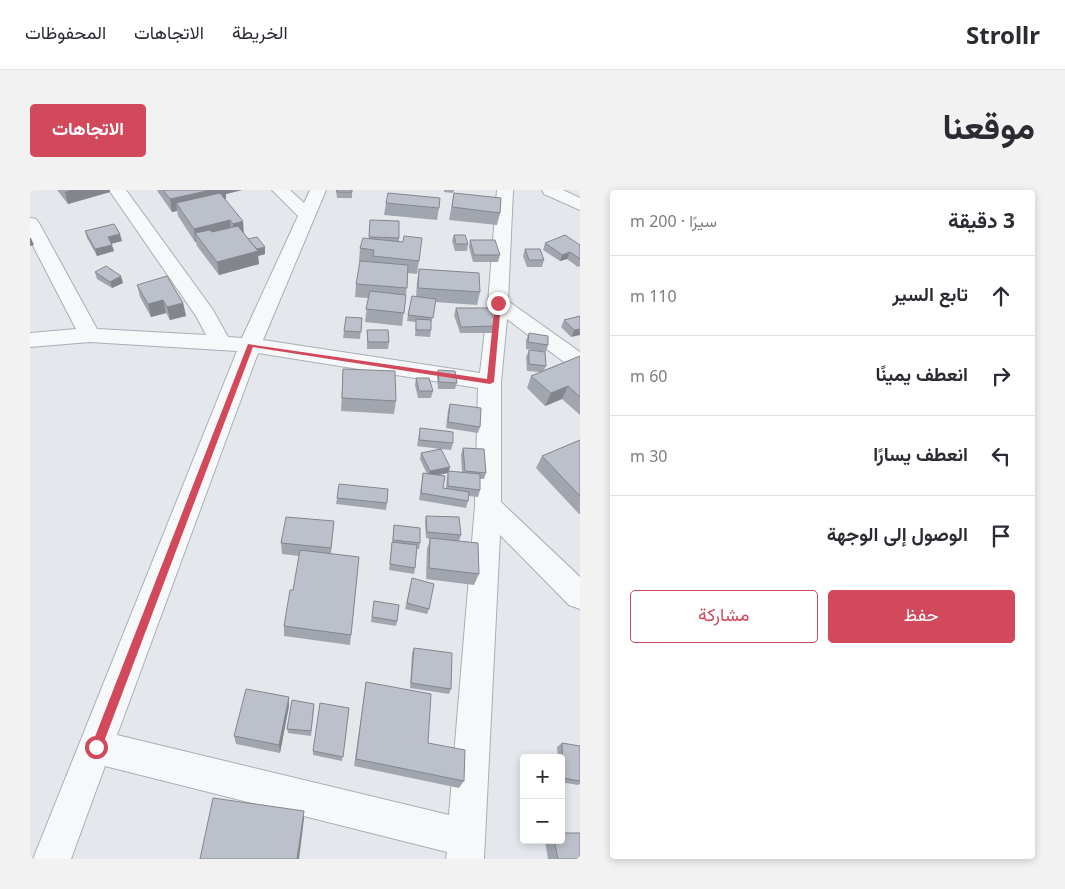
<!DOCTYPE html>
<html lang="ar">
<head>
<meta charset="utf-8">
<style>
  :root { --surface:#fff; --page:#f2f2f3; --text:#2b2b33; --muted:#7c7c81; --line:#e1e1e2; --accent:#d1495b }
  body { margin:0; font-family:"Noto Sans",Vazirmatn,sans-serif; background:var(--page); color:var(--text); direction:rtl }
  .controls { position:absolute; right:15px; bottom:15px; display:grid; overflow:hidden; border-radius:5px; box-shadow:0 2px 8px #0003 }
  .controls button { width:45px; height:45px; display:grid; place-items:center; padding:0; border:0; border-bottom:1px solid var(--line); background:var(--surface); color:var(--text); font:25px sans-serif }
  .stop { position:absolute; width:15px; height:15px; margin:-11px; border:4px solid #d1495b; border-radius:50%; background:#fff }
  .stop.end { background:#d1495b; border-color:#fff; box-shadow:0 1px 5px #0008 }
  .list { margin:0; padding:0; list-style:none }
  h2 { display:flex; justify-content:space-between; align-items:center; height:65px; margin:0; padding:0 20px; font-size:21px }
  h2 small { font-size:16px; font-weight:400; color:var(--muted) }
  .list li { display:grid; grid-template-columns:32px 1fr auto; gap:15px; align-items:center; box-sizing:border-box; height:80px; padding:0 20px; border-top:1px solid var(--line) }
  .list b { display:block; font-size:19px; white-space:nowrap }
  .list em { font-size:16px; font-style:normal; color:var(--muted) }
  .actions { display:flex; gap:10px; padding:15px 20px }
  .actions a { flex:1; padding:11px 0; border:1px solid var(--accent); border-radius:5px; text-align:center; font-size:18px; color:var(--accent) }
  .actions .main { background:var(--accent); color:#fff }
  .icon { flex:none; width:28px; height:28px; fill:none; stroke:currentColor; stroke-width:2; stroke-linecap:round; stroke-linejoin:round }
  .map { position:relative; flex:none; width:550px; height:669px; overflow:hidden; direction:ltr; border-radius:5px }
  header { display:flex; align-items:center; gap:30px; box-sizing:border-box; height:70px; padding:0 25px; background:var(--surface); border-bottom:1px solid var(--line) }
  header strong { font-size:24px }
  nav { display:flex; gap:28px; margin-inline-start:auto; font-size:18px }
  .intro { display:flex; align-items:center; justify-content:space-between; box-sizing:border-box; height:120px; padding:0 30px }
  h1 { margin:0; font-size:35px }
  .button { padding:12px 22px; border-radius:5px; background:var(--accent); color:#fff; font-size:18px; font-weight:700 }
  main { display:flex; gap:30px; padding:0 30px }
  aside { flex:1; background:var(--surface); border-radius:5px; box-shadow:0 2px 8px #0003 }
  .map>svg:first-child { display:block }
</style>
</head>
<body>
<header>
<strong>Strollr</strong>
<nav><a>الخريطة</a><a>الاتجاهات</a><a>المحفوظات</a></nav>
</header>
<div class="intro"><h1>موقعنا</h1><a class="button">الاتجاهات</a></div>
<main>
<aside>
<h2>3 دقيقة<small>سيرًا · 200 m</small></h2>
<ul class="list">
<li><svg class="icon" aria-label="ahead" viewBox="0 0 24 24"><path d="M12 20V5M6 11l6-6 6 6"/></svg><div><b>تابع السير</b></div><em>110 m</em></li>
<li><svg class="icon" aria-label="right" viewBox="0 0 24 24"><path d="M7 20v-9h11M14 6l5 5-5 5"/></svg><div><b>انعطف يمينًا</b></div><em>60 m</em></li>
<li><svg class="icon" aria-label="left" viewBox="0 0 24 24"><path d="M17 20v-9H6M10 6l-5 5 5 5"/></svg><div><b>انعطف يسارًا</b></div><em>30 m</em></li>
<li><svg class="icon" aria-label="arrive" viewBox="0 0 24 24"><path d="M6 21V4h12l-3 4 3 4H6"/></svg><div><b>الوصول إلى الوجهة</b></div></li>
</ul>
<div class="actions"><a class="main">حفظ</a><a>مشاركة</a></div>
</aside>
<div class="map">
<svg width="550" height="669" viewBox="0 0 550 669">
  <rect width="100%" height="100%" fill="#e4e7ec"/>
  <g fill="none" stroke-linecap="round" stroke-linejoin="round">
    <defs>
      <g id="minor">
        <path d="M79 0H96L183 120 198 147 212 148 268 26 242 0H260L274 13 280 0H296L233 150 450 183 458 113 467 0H483L478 111 550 162V180L542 178 477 129 471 192V312L550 387V419L539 415 470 345 454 669H416L417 662 75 576 41 669H3L207 161 60 152 0 157V143L46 139 0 50V28L6 29 9 33 67 139 176 145 166 126ZM228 163 448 198 445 316 419 625 87 545Z"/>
        <path d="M512 0H533L550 8V20L514 4Z"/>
      </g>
    </defs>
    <use href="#minor" stroke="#a9aeb7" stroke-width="2"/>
    <use href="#minor" fill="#f7f8fa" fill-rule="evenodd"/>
  </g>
  <g fill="#a1a5ae" fill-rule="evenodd">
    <path d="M27 0H80V2L38 14Z"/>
    <path d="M127 0H212L196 4V9H195L214 43 218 49 235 57V64L228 66 229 74 189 85 167 56 166 52H165L148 26 147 21 142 22 128 2Z"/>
    <path d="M306 0H322V8H307Z"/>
    <path d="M414 0H424L423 3 414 2Z"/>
    <path d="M424 3 470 23 467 35 419 30Z"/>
    <path d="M356 13 409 18 407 30 354 25Z"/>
    <path d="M340 30 369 48V52L389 71 387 84 378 83 376 105 372 136 335 132 338 108 325 107 326 94 343 72 329 71 330 58 339 49Z"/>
    <path d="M55 41 92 51 81 54 84 61 67 66 57 48Z"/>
    <path d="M424 45 438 54 437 61H425L422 51Z"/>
    <path d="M440 50 470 65 468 72H443L439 57Z"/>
    <path d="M515 53 550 55V76L548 77 537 69 530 71 513 60Z"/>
    <path d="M495 59 514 70 512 77H497L493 66Z"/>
    <path d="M389 79 450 102 447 115 405 112 401 134V140L400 147 385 146 386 132 377 131 378 125 386 107 387 92Z"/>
    <path d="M65 82 93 93 82 98 67 89Z"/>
    <path d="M107 95 153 113 156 126 140 130 136 123 121 127 110 107Z"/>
    <path d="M426 118 466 136 464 143H430L424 125Z"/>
    <path d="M550 126 541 147 531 137 534 130Z"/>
    <path d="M332 128 330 149 313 148 314 141Z"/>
    <path d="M337 140 359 152 358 159H337Z"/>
    <path d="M499 143 518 155 516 162 496 159V150Z"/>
    <path d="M499 160 516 176 514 180 550 166V225L532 209 515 216 497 198 501 186 510 182 497 181 496 167Z"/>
    <path d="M313 179 366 211 364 224 311 221Z"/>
    <path d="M408 180 427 193 425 199H408L407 187Z"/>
    <path d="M386 188 403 201 401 208H388L385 195Z"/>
    <path d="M420 214 450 237 448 243 416 238 418 220Z"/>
    <path d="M390 238 423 253 421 260 411 259 420 277 419 281 432 282 431 265 433 258 456 283 454 289H450V300L448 307 439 306 438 311 436 318 389 310 393 283 397 284 390 269 391 263 410 259 387 256ZM418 283 417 287 416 298H413L408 285Z"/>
    <path d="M550 250V324H549L506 278 512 266Z"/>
    <path d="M307 308 357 313 356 320 306 314Z"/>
    <path d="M396 326 431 345 429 351 449 384 444 395 396 389 397 359 400 349 396 348 395 332Z"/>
    <path d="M304 331 301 364 329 367 320 455 254 446V436L263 400 269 366 252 364 251 353Z"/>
    <path d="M364 335 390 353 389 359H386L385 378 384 384 359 380Z"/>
    <path d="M382 388 399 419 397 424 375 419Z"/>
    <path d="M344 411 367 431 366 436 341 432Z"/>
    <path d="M384 458 421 499 419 504 380 498 382 463Z"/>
    <path d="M336 492 398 553 434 591 429 598 324 576Z"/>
    <path d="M259 507V516L250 563 206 554 204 546Z"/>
    <path d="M284 518 281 546 258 543 257 539Z"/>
    <path d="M319 518 312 571 283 565V561Z"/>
    <path d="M532 553 550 591V594L548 595 531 592V568H528L527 557Z"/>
    <path d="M515 650H531L550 669H518Z"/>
  </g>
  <g fill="#83868d">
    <path d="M41 0H80V2L38 14 35 2Z"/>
    <path d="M181 0H212L196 4V9L150 20 146 13 147 21 142 22 140 9Z"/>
    <path d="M200 30 201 43H165L166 52H165L164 39Z"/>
    <path d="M213 31 214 44 204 47 203 34Z"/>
    <path d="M90 44 92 51 79 54 78 47Z"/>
    <path d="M0 48H1L4 55 0 56Z"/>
    <path d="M82 55 84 61 67 66 65 59Z"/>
    <path d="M235 57V64L228 66 229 74 189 85 187 72Z"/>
    <path d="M540 62 537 69 530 71 532 65Z"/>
    <path d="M91 86 93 93 82 98 80 92Z"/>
    <path d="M133 110 136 123 121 127 118 114Z"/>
    <path d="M153 113 156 126 140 130 137 117Z"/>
    <path d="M550 139V145L541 147 544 140Z"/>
    <path d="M538 196 532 209 515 216 521 203Z"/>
    <path d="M420 277 418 283 398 287 400 281Z"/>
    <path d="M259 507V516L250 563 249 555Z"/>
    <path d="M274 621V629L269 669H267Z"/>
  </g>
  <g fill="#bbc0ca" stroke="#83868d">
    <path d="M133 0H181L140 9Z"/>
    <rect x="307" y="0" width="15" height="2"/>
    <path d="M190 3 213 31 203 34 200 30 164 39 146 13Z"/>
    <path d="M358 3 410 8 409 18 356 13Z"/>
    <path d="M424 3 471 8 470 23 422 17Z"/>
    <path d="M340 30 369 31V48L339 47Z"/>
    <path d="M84 34 90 44 78 47 82 55 65 59 55 41Z"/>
    <path d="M208 36 228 61 187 72 165 43 180 40 182 42Z"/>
    <path d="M424 45H435L438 54H426Z"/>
    <path d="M535 45 550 55V69L540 62 532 65 515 53Z"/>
    <path d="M374 46 392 48 389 71 343 66 344 60 330 58 333 48 373 52Z"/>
    <path d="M227 47 235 57 227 59 218 49Z"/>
    <path d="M440 50H465L470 65H444Z"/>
    <path d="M495 59H510L514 70H499Z"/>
    <path d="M330 71 378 75 377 98 326 94Z"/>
    <path d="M76 76 91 86 80 92 65 82Z"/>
    <path d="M389 79 449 83 450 102 388 98Z"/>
    <path d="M137 86 153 113 137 117 133 110 118 114 107 95Z"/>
    <path d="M340 101 376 105 374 123 336 119Z"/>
    <path d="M382 106 406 109 403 128 378 125Z"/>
    <path d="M426 118H460L466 136 431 137Z"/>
    <path d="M550 126V139L544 140 534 130Z"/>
    <path d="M316 127 332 128 331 142 314 141Z"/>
    <path d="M386 129 401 130V140H386Z"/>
    <path d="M337 140H358L359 152H338Z"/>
    <path d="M499 143 518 146V155L498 152Z"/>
    <path d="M499 160 515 162 516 176 499 174Z"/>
    <path d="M550 166V207L538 196 521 203 501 186Z"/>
    <path d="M313 179 365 181 366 211 312 208Z"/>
    <path d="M408 180 425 181 427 193 409 192Z"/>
    <path d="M386 188H399L403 201H389Z"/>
    <path d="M420 214 451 218 450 237 418 232Z"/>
    <path d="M390 238 423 242V253L389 250Z"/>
    <path d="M550 250V306L512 266Z"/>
    <path d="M433 258 454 259 456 283 435 281Z"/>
    <path d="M411 259 420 277 400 281 391 263Z"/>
    <path d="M418 281 450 284V300L418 296Z"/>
    <path d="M393 283 415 286 413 298 439 302 438 311 391 303Z"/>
    <path d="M309 294 358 299 357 313 307 308Z"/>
    <path d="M396 326 429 327 431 345 397 342Z"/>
    <path d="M256 327 304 331 301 358 251 353Z"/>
    <path d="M364 335 390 338V353L363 350Z"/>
    <path d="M400 348 448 353 449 384 399 378Z"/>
    <path d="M362 352 387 355 385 378 360 374Z"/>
    <path d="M270 360 329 367 321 445 254 436 260 400H263Z"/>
    <path d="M382 388 404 394 399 419 377 413Z"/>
    <path d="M344 411 369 415 367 431 342 427Z"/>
    <path d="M384 458 422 463 421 499 381 493Z"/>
    <path d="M336 492 401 504 398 553 435 560 434 591 326 569Z"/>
    <path d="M216 499 259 507 249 555 204 546Z"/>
    <path d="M262 510 284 514 281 541 257 539Z"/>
    <path d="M290 513 319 518 313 567 283 561Z"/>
    <path d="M532 553 550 556V591L533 588Z"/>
    <path d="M183 608 274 621 267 669H170Z"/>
    <path d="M531 643H550V669H528L524 650H531Z"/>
  </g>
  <path fill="#d1495b" d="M468 111 471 113 464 192 460 194 223 157 72 557 66 562 63 560 61 557 218 154 457 189 465 113Z"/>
</svg>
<div class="controls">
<button>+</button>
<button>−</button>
</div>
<div class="stop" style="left:66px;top:557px"></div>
<div class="stop end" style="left:468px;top:113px"></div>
</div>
</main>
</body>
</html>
